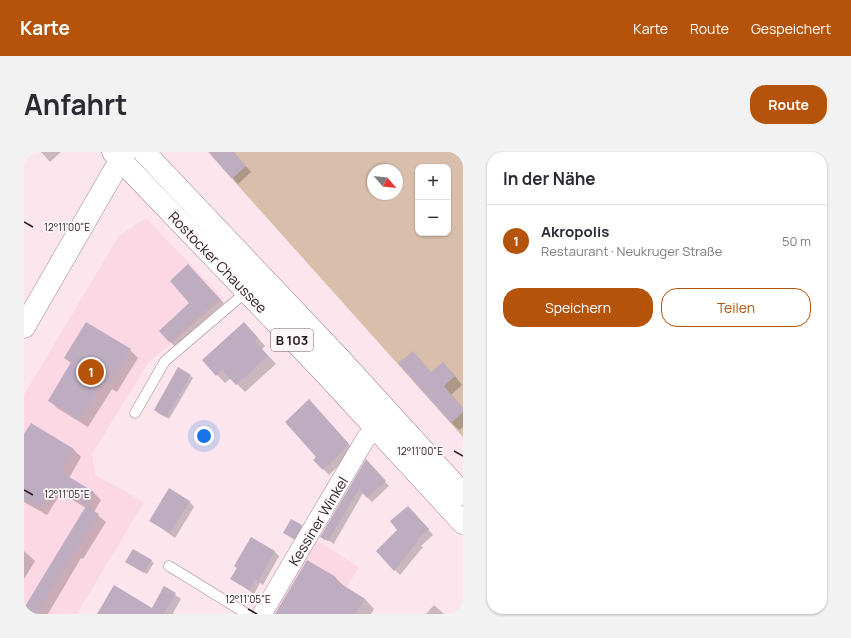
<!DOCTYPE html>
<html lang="de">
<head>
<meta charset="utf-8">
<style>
  :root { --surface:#fff; --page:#f2f2f3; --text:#2b2b33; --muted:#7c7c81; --line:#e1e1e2; --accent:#b45309 }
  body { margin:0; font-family:Manrope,sans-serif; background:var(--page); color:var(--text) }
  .controls { position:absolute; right:12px; top:12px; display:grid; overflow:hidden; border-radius:8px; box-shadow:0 1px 3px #0004 }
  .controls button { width:36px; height:36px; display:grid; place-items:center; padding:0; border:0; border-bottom:1px solid var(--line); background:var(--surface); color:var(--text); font:20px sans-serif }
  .compass { position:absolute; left:343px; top:12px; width:36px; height:36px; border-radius:50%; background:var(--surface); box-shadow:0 1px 3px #0004; rotate:118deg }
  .you { position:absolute; left:180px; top:284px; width:14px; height:14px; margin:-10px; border:3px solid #fff; border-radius:50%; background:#1a73e8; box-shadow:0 0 0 6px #1a73e833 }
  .badge { display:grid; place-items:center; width:26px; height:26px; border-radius:50%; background:var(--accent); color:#fff; font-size:13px; font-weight:700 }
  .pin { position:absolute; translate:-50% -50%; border:2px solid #fff; box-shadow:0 1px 4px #0006 }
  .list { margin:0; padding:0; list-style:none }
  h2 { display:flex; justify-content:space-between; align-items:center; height:52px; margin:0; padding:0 16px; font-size:17px }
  h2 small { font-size:13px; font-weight:400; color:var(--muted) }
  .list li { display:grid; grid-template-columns:26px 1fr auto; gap:12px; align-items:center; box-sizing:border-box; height:72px; padding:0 16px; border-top:1px solid var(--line) }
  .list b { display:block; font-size:15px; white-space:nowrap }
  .list p { margin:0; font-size:13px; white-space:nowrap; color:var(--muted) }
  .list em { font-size:13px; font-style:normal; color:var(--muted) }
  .actions { display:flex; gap:8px; padding:12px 16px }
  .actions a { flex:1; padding:9px 0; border:1px solid var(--accent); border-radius:16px; text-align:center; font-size:14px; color:var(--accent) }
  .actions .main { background:var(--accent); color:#fff }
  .map { position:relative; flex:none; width:439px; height:462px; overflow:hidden; border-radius:16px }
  header { display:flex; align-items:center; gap:24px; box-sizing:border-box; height:56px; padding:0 20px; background:var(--accent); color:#fff }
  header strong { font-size:19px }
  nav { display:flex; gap:22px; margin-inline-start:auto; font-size:14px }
  .intro { display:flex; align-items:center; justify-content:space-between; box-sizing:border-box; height:96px; padding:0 24px }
  h1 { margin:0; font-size:28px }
  .button { padding:10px 18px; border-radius:16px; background:var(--accent); color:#fff; font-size:14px; font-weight:700 }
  main { display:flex; gap:24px; padding:0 24px }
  aside { flex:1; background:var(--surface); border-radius:16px; box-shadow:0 1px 3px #0004 }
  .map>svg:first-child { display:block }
</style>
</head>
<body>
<header>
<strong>Karte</strong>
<nav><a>Karte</a><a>Route</a><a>Gespeichert</a></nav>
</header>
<div class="intro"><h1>Anfahrt</h1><a class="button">Route</a></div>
<main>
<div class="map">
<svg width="439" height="462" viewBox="0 0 439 462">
  <rect width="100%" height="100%" fill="#fce5ed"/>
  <g fill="#fcd7e4">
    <path d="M122 66 199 146 124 211 68 302 71 323 120 350 53 462H0V243L95 84Z"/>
    <path d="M290 387 335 415 306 462H245Z"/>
  </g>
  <path fill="#d9beab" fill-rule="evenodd" d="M184 0H439V285ZM394 15H424V81H394ZM349 18H373V42H349Z"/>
  <g fill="#0003">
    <path d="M17 0H37L26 10Z"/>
    <path d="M186 0H209L227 20 214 32Z"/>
    <path d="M164 114 200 151 151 194 145 189 167 151Z"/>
    <path d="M228 179 241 194 238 197 252 212 221 240 207 226 201 231 179 208Z"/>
    <path d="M106 198 114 206 93 240 88 237 64 275 33 256 25 248 48 212 41 206Z"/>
    <path d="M427 219 438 233 427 243 439 256V275L435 278 427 270 408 221Z"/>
    <path d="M167 224 169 226 145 267 134 261 131 258Z"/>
    <path d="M290 254 330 298 305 323 291 308 294 305Z"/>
    <path d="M7 272 50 298 57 305 45 326 69 340 77 348 70 360 82 370 59 407 57 406 24 462H0V458L62 356 37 341 23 363 0 350V284Z"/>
    <path d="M346 313 365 334 348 350 339 341 309 393V391L301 387V389L298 385Z"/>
    <path d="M165 349 170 355 151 386 127 369Z"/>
    <path d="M389 360 409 383 397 394 399 395 376 423 353 399 374 378Z"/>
    <path d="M277 374 280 376 272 389 261 381Z"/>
    <path d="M227 386 251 400 255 404 239 433 236 431 230 442 208 427 213 417 211 414Z"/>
    <path d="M0 399 11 409 0 427Z"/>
    <path d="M127 409 130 411 123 422 105 412Z"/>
    <path d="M283 409 312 426 321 435 341 447 350 457 347 462H252Z"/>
    <path d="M140 435 157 447 149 461 150 462H74L128 457Z"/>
    <path d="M410 453 420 462H402Z"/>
  </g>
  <g fill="#beacc1">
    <path d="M185 0H210L222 14 208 27Z"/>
    <path d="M164 112 195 146 145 190 135 179 165 151 146 129Z"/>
    <path d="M62 170 107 197 85 233 79 230 56 268 24 249 47 210 40 206Z"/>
    <path d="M220 170 234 186 231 189 244 204 212 233 198 218 192 224 178 208Z"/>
    <path d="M389 199 407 220 419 210 431 224 420 234 439 256V260L427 271 374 211Z"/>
    <path d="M154 215 167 223 142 265 130 258Z"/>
    <path d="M285 247 325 292 299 318 289 308 292 305 261 270Z"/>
    <path d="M7 271 50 297 37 320 70 340 62 354 29 334 15 356 0 347V282Z"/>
    <path d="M342 307 362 329 343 346 335 337 304 389 296 385Z"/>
    <path d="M145 336 166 349 146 381 125 369Z"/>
    <path d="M62 354 75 362 51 401 50 400 12 462H0V456Z"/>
    <path d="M384 354 405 377 393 388 394 389 370 419 352 399 373 378 366 369Z"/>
    <path d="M267 367 278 373 270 387 259 381Z"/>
    <path d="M227 385 251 399 234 429 231 427 225 438 206 427 213 416 210 414Z"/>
    <path d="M109 397 128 408 120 421 101 410Z"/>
    <path d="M283 408 312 425 311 428 341 447 331 462H251Z"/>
    <path d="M90 433 128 456 140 434 152 441 140 462H73Z"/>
  </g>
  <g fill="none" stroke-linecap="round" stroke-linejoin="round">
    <defs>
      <g id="service">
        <path d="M111 261 141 209 222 140"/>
        <path d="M145 414 223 462"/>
      </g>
      <path id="minor" d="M238 462 342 286 352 278"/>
      <g id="primary">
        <path d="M89 0 299 219 439 371"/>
        <path d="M120 0 316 207 439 342"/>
        <path d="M0 175 101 0"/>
      </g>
    </defs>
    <use href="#service" stroke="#a18690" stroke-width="11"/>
    <use href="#minor" stroke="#a18690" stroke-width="20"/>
    <use href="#primary" stroke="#a18690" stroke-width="23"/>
    <use href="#service" stroke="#fff" stroke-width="10"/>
    <use href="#minor" stroke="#fff" stroke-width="19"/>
    <use href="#primary" stroke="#fff" stroke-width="22"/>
  </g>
  <path fill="none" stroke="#251b1f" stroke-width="1.5" d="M0 70 9 75M430 299 439 304M0 338 9 343M224 457 233 462"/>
  <g text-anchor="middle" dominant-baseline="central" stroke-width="3.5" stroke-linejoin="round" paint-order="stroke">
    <rect fill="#fdf7fa" stroke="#665d61" stroke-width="1" x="247" y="177" width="42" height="22" rx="3"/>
    <g font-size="13" font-weight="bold" fill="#251b1f">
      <text x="268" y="188">B 103</text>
    </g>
    <g font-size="14" fill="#251b1f" stroke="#fdf7fa">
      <text transform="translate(194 110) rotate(46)">Rostocker Chaussee</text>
      <text transform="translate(294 369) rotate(-59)">Kessiner Winkel</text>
    </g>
  </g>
  <g font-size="10" text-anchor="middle" fill="#251b1f" stroke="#fdf7fa" stroke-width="3.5" stroke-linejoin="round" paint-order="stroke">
    <text x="43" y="79">12°11'00"E</text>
    <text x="396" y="303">12°11'00"E</text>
    <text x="43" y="346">12°11'05"E</text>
    <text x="224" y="451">12°11'05"E</text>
  </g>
</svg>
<div class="controls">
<button>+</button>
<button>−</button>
</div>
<svg class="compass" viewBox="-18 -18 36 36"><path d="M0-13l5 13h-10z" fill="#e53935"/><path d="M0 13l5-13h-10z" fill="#7c7c81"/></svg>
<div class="you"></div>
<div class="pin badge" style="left:67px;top:220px">1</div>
</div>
<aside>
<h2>In der Nähe<small></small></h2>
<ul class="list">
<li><span class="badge">1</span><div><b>Akropolis</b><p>Restaurant · Neukruger Straße</p></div><em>50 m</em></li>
</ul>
<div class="actions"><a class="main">Speichern</a><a>Teilen</a></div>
</aside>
</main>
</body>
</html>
